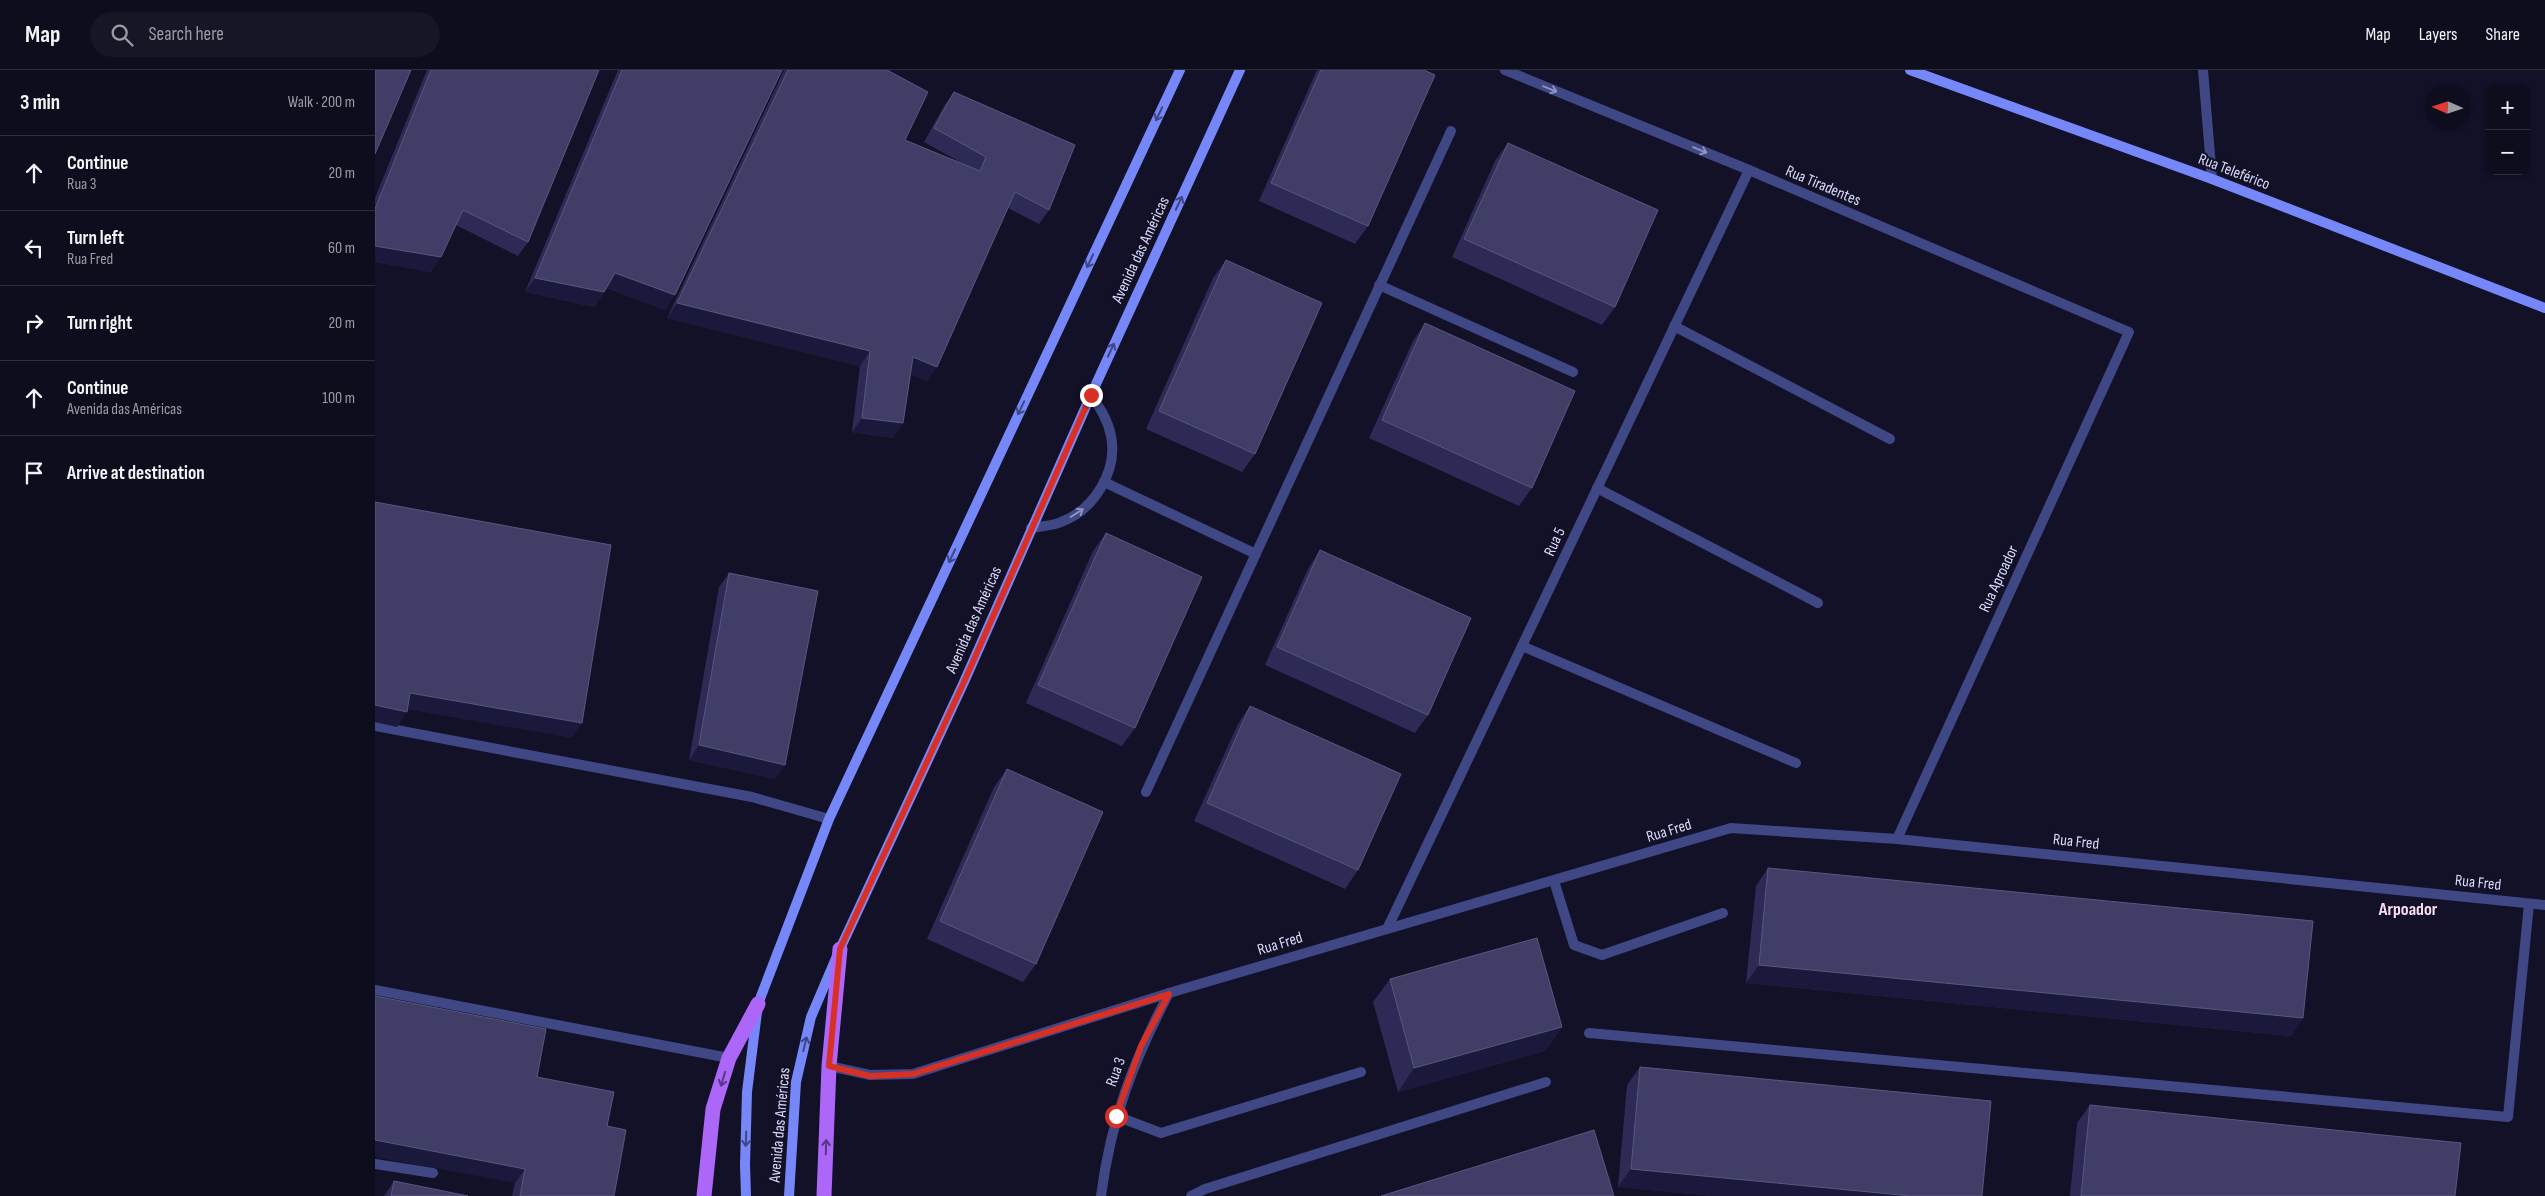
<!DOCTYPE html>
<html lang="en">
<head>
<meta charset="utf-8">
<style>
  :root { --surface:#0e0d1e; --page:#171627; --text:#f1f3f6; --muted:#9b9ca4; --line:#2e2d3c }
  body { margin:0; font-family:"Sofia Sans Condensed",sans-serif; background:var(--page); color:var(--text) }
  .controls { position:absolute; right:15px; top:15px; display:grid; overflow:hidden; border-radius:10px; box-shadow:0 1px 4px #0004 }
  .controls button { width:45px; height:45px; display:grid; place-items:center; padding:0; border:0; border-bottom:1px solid var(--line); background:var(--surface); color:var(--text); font:25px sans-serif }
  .compass { position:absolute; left:2050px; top:15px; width:45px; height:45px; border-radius:50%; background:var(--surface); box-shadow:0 1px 4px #0004; rotate:273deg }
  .stop { position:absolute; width:15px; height:15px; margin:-11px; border:4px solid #d93025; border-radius:50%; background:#fff }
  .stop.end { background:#d93025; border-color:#fff; box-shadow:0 1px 5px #0008 }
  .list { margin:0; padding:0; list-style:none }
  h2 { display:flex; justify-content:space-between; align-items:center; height:65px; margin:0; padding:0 20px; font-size:21px }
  h2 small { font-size:16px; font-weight:400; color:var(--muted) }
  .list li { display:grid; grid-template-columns:32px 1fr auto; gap:15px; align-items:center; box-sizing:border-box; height:75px; padding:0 20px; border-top:1px solid var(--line) }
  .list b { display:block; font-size:19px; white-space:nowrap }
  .list p { margin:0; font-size:16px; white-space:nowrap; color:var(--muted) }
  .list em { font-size:16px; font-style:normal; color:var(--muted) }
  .icon { flex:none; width:28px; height:28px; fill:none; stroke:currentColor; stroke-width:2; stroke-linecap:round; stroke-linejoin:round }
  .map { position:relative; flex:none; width:2170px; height:1126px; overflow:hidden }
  header { display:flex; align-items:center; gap:30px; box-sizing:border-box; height:70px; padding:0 25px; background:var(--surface); border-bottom:1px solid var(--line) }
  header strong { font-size:24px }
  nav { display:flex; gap:28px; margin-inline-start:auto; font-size:18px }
  .search { width:350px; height:45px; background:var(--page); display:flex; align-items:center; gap:12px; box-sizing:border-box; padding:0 18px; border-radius:28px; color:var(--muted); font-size:19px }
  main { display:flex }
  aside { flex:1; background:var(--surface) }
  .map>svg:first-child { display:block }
</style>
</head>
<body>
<header>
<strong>Map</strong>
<div class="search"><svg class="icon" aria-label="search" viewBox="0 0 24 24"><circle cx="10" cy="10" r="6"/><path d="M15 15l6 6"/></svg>Search here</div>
<nav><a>Map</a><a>Layers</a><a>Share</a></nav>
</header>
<main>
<aside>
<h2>3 min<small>Walk · 200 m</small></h2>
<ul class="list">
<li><svg class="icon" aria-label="ahead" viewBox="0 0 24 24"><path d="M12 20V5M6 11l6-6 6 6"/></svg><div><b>Continue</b><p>Rua 3</p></div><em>20 m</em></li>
<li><svg class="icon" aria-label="left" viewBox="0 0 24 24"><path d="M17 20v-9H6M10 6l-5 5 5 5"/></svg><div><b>Turn left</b><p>Rua Fred</p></div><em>60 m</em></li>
<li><svg class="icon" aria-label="right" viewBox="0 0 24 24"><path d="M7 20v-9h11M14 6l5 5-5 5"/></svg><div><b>Turn right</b></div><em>20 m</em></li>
<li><svg class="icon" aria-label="ahead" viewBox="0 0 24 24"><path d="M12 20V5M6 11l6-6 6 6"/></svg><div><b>Continue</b><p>Avenida das Américas</p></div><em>100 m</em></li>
<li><svg class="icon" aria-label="arrive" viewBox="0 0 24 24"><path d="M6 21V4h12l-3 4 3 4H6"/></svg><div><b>Arrive at destination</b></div></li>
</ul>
</aside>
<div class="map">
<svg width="2170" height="1126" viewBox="0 0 2170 1126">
  <rect width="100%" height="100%" fill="#121128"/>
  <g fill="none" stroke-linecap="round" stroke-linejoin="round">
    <g stroke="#3f4785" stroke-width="10">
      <path d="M1004 215 1198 302"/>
      <path d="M1299 256 1515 369"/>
      <path d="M729 412 881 484"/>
      <path d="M1222 418 1443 533"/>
      <path d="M656 458C666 456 677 456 686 452 719 440 743 401 736 366 733 350 725 338 716 325"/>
      <path d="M1147 576 1421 693"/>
      <path d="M0 656 377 727 454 749"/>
      <path d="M771 722 1076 61"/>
      <path d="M1179 811 1199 875 1227 885 1348 843"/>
      <path d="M0 920 354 988"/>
      <path d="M1214 963 2133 1047 2154 834"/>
      <path d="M741 1046 786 1063 986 1002"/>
      <path d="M0 1094 58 1103"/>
      <path d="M816 1126 830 1119 1171 1012"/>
    </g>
    <g stroke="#3f4785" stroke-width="10">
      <path d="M1130 0 1374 100 1754 262 1522 769"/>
      <path d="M1828 0 1837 109"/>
      <path d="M1013 857 1374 100"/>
      <path d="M454 996 495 1005 538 1004 794 923 1356 758 1522 769 2170 835"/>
      <path d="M726 1126C736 1049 758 992 794 923"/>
    </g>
    <g stroke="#7687f9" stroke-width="10">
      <path d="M1535 0 1837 109 2170 238"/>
      <path d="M371 1126 370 1095 372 1022 383 934 454 749 805 0"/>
      <path d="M414 1126 421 1012 436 947 465 879 589 612 716 325 865 0"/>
    </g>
    <g stroke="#ac67f8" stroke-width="15">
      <path d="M329 1126 338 1039 354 988 383 934"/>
      <path d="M449 1126 454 996 465 879"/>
    </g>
  </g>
  <g fill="#2d2b55">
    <path d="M52 0H224L153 172 143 186 81 155 56 202 0 192V128Z"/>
    <path d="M243 0H407L290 240 232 218 219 237 150 222Z"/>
    <path d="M409 0H512L530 70 590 95 549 72 569 36 579 22 674 140 664 154 633 138 552 311 536 304 528 353 518 368 477 362 485 296 292 248Z"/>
    <path d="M942 0H1049L993 156 980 174 884 131Z"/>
    <path d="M1133 73 1240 237 1227 255 1077 187 1120 91Z"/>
    <path d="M851 190 880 384 867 402 771 359 838 208Z"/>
    <path d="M1050 253 1157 418 1144 436 994 368 1038 271Z"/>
    <path d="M731 463 760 658 747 676 651 633 718 481Z"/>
    <path d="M945 480 1053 645 1040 663 890 595 933 499Z"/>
    <path d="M354 503 400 709 314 690 344 517Z"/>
    <path d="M875 636 983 800 970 819 819 751 863 654Z"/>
    <path d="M632 699 661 894 648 912 552 869 619 717Z"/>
    <path d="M1393 798 1928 948 1916 966 1371 913 1381 816Z"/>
    <path d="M1015 909 1187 957 1170 981 1023 1022 998 932Z"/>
    <path d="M1265 997 1607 1126H1338L1243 1117 1252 1015Z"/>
    <path d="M162 1007 232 1056 239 1126H137Z"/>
    <path d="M1715 1035 2080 1126H1695L1702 1053Z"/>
    <path d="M19 1111 93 1126H9Z"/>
  </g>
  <g fill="#1a193b">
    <path d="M0 176 66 187 56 202 0 192Z"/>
    <path d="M240 203 300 225 290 240 230 217Z"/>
    <path d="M160 208 229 222 219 237 150 222Z"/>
    <path d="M302 233 495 281 485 296 292 248Z"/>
    <path d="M538 287 562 297 552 311 528 301Z"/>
    <path d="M487 348 528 353 518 368 477 362Z"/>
    <path d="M35 623 207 653 197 668 25 638Z"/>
    <path d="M0 635 32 642 22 657 0 652Z"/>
    <path d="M324 675 410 695 400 709 314 690Z"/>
    <path d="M1384 895 1928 948 1916 966 1371 913Z"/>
    <path d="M1187 957 1170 981 1023 1022 1039 998Z"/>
    <path d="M0 1070 150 1099 140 1113 0 1087Z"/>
    <path d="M1256 1099 1536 1126H1338L1243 1117Z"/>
  </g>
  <g fill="#403e67" stroke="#58577e">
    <path d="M0 0H36L0 84Z"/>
    <path d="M56 0H224L153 172 88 140 66 187 0 176V139Z"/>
    <path d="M247 0H407L300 225 240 203 229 222 160 208Z"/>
    <path d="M413 0H512L553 22 530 70 605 101 611 87 559 58 579 22 700 75 674 140 640 122 562 297 538 287 528 353 487 348 495 281 302 233Z"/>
    <path d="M946 0H1049L1060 5 993 156 896 113Z"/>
    <path d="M1133 73 1283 140 1240 237 1089 169Z"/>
    <path d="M851 190 947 233 880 384 784 341Z"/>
    <path d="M1050 253 1200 321 1157 418 1007 350Z"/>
    <path d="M0 432 236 475 207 653 35 623 32 642 0 635Z"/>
    <path d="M731 463 827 507 760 658 663 615Z"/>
    <path d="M945 480 1096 548 1053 645 902 577Z"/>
    <path d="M354 503 443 521 410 695 324 675Z"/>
    <path d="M875 636 1026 704 983 800 832 733Z"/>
    <path d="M632 699 728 742 661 894 565 851Z"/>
    <path d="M1393 798 1938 851 1928 948 1384 895Z"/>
    <path d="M1162 868 1187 957 1039 998 1015 909Z"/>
    <path d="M0 926 171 959 162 1007 239 1022 232 1056 251 1060 239 1126H145L150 1099 0 1070Z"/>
    <path d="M1265 997 1616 1031 1607 1126H1536L1256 1099Z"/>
    <path d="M1715 1035 2086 1073 2080 1126H1706Z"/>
    <path d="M1219 1060 1239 1126H1006Z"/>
    <path d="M19 1111 93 1126H16Z"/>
  </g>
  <defs><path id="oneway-shaft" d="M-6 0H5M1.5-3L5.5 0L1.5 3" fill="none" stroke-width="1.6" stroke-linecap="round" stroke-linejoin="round" transform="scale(1.25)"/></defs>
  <g stroke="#8d92c1">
    <use href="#oneway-shaft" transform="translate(1175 19) rotate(22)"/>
    <use href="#oneway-shaft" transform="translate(1325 80) rotate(22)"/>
    <use href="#oneway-shaft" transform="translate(702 443) rotate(-32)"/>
  </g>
  <g stroke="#3f4686">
    <use href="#oneway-shaft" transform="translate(784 44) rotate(115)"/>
    <use href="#oneway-shaft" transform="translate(804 133) rotate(-65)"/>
    <use href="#oneway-shaft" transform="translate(715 191) rotate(115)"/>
    <use href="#oneway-shaft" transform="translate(736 280) rotate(-65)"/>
    <use href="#oneway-shaft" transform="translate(646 338) rotate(115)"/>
    <use href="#oneway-shaft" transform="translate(577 486) rotate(115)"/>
    <use href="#oneway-shaft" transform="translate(430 974) rotate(-77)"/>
    <use href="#oneway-shaft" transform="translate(371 1069) rotate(92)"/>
  </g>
  <g stroke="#573886">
    <use href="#oneway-shaft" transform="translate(348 1009) rotate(107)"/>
    <use href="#oneway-shaft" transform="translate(451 1077) rotate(-88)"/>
  </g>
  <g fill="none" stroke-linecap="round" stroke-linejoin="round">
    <path stroke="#d93025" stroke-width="6" d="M716 325 589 612 465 879 454 996 495 1006 538 1004 794 924 766 976 741 1046"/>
  </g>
  <g text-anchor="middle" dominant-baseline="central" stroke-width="4" stroke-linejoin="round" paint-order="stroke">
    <g font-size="16" fill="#dbdcfd" stroke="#121128">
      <text transform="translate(1859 102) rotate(21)">Rua Teleférico</text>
      <text transform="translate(1448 116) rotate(23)">Rua Tiradentes</text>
      <text transform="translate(766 180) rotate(-65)">Avenida das Américas</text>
      <text transform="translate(1180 472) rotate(-65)">Rua 5</text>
      <text transform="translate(1624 509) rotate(-65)">Rua Aproador</text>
      <text transform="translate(599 550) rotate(-66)">Avenida das Américas</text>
      <text transform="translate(1294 761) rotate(-17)">Rua Fred</text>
      <text transform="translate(1701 772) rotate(6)">Rua Fred</text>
      <text transform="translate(2103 813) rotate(6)">Rua Fred</text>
      <text transform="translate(905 874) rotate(-17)">Rua Fred</text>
      <text transform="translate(741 1002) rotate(-70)">Rua 3</text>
      <text transform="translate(405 1055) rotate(-85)">Avenida das Américas</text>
    </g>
    <g font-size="18" font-weight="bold" fill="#fddcf6" stroke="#121128">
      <text x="2033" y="839">Arpoador</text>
    </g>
  </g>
</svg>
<div class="controls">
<button>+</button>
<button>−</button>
</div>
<svg class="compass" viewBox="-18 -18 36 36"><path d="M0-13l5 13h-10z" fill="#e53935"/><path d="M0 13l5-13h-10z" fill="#9b9ca4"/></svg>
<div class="stop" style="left:741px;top:1046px"></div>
<div class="stop end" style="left:716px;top:325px"></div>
</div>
</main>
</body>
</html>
